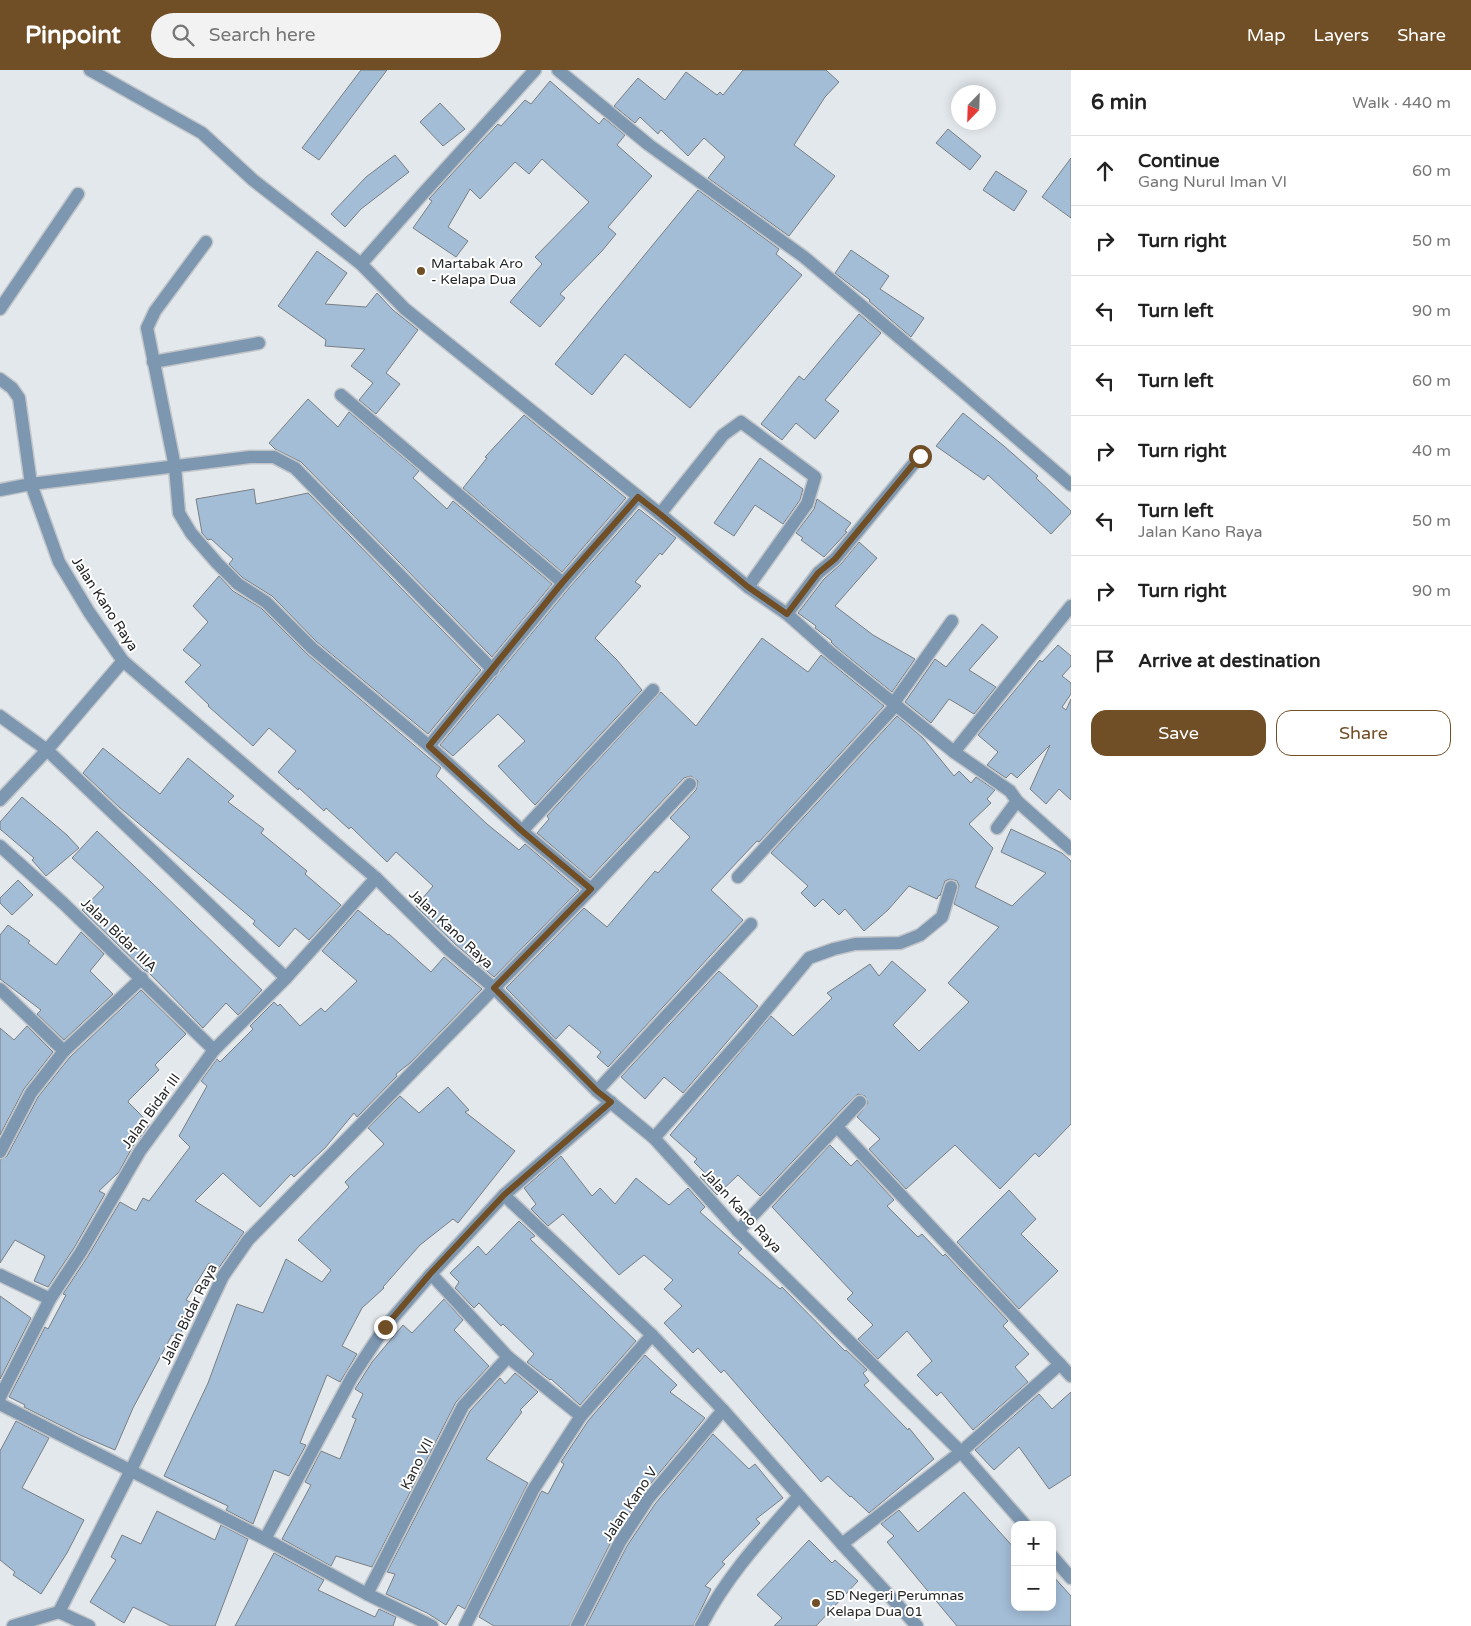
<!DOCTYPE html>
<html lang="en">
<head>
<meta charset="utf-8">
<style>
  :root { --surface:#fff; --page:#f2f2f2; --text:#222; --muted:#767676; --line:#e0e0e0; --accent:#704e26 }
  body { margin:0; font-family:"Varela Round",sans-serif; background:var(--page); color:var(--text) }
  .controls { position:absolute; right:15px; bottom:15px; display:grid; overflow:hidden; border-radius:10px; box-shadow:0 2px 12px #0003 }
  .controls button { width:45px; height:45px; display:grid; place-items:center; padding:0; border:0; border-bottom:1px solid var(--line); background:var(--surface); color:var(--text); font:25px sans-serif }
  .compass { position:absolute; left:951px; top:15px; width:45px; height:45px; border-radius:50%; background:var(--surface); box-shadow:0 2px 12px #0003; rotate:203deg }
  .stop { position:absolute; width:15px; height:15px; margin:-11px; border:4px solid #704e26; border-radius:50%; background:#fff }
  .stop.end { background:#704e26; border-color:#fff; box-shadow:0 1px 5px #0008 }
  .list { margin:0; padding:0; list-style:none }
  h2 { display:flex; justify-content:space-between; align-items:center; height:65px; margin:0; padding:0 20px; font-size:21px }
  h2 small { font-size:16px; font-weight:400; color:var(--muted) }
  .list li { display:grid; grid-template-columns:32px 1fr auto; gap:15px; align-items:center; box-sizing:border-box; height:70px; padding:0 20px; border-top:1px solid var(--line) }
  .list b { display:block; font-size:19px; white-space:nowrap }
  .list p { margin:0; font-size:16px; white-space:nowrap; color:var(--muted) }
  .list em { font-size:16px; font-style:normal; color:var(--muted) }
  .actions { display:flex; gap:10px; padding:15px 20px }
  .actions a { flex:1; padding:11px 0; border:1px solid var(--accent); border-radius:15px; text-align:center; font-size:18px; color:var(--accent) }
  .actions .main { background:var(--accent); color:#fff }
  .icon { flex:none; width:28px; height:28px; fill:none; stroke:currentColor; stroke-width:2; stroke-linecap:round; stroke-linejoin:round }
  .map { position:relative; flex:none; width:1071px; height:1556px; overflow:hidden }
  header { display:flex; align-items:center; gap:30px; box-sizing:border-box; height:70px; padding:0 25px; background:var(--accent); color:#fff }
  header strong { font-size:24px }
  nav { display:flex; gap:28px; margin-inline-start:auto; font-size:18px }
  .search { width:350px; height:45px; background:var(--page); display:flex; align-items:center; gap:12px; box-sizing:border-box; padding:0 18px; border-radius:28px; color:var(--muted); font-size:19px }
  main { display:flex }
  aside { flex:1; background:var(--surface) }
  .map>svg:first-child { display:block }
</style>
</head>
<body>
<header>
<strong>Pinpoint</strong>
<div class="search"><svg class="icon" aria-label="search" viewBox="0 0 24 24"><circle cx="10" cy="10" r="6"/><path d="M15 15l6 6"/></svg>Search here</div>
<nav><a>Map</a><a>Layers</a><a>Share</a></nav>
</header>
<main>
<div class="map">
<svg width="1071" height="1556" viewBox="0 0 1071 1556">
  <rect width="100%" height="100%" fill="#e3e8ec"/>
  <g fill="#a3bdd7" stroke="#7a7f83">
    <path d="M361 0H387L319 90 302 78Z"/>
    <path d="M743 0H826L839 12 825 27 794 75 835 106 789 166 708 108 725 87 704 68 688 86 661 60 658 64 640 47 635 53 614 36 638 8 665 30 686 2 717 25 720 22 723 25Z"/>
    <path d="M550 11 599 54 604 48 625 65 617 75 652 106 608 157 616 164 602 181 560 224 565 228 540 257 510 232 542 194 535 187 589 132 542 89 529 104 515 92 480 129 470 119 448 157 468 171 456 187 413 158 432 131 429 129 481 72 498 54 501 56 525 30 531 34Z"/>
    <path d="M440 33 465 59 443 76 420 52Z"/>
    <path d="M948 59 981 86 970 100 936 73Z"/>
    <path d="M395 85 409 102 361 139 345 157 331 144 366 107Z"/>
    <path d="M1071 88V148L1042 127Z"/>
    <path d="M996 101 1027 121 1014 141 983 120Z"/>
    <path d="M698 120 779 179 776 184 802 205 690 338 625 284 592 325 555 294Z"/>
    <path d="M851 180 889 206 880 219 924 248 911 267 869 231 870 230 835 203Z"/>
    <path d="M317 181 347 203 325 234 366 237 377 223 393 240 418 260 386 303 400 314 376 344 359 330 373 313 351 296 365 279 325 276 326 270 278 236Z"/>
    <path d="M859 244 881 263 825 330 839 341 815 369 796 353 782 370 761 354 799 306 804 310Z"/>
    <path d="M308 329 338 357 349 342 419 401 413 408 447 439 453 431 552 514 492 587 301 392 275 379 269 373Z"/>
    <path d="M963 343 1004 376 1038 406 1036 408 1071 441V443L1051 464 988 405 984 410 936 376Z"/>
    <path d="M524 345 626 428 562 502 463 418 487 388 485 387Z"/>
    <path d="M760 388 803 419 800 430 783 454 755 435 734 466 714 453Z"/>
    <path d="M254 419 256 434 308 423 481 600 428 664 317 572 272 526 243 508 229 494 233 489 211 469 208 470 202 463 196 429Z"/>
    <path d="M817 429 851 453 845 461 847 462 824 487 801 470 803 468 796 463 814 439Z"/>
    <path d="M639 439 676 468 662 485 660 483 635 512 641 516 595 568 617 590 642 620 535 735 498 696 525 671 498 644 453 686 440 675 569 518Z"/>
    <path d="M859 472 877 488 835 536 873 565 915 589 892 622 836 577 831 572 832 571 815 558 816 556 798 543 824 509 841 494Z"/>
    <path d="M219 506 233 521 261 538 307 584 441 698 436 706 487 754 519 780 525 774 579 820 494 907 455 874 416 836 433 816 396 782 387 792 351 757 349 759 326 738 324 741 299 718 298 720 278 702 296 681 269 658 253 676 208 636 209 635 185 612 201 595 183 580 208 552 193 536Z"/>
    <path d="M982 554 998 567 969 600 996 617 974 644 949 629 931 653 905 632 935 589 946 597Z"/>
    <path d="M762 568 808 602 821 585 884 636 759 772 757 771 711 820 743 850 608 997 597 987 601 982 569 955 556 969 506 918 584 838 607 857 655 801 658 803 690 767 670 748 696 720 698 711 691 706 684 708 590 808 537 763 549 749 547 746 661 622 696 656Z"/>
    <path d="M1058 575 1071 586V596L1062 606 1071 613V624L1062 637 1066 640 1071 629V730L1059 719 1046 734 1030 719 1050 675 1017 708 1011 703 1006 708 987 695 998 682 978 665 1040 590 1042 592Z"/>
    <path d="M897 646 923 668 954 706 959 701 971 713 976 707 995 720 987 729 991 733 969 754 993 778 975 817 1012 836 1046 803 1001 782 1011 759 1062 783 1071 791V1054L1039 1087 1035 1083 1000 1119 955 1075 906 1119 869 1079 880 1069 857 1047 868 1033 865 1026 858 1024 845 1036 760 1126 738 1105 717 1125 700 1107 705 1103 694 1092 697 1089 670 1065 771 946 793 966 832 928 827 923 870 894 879 906 892 891 926 920 893 955 919 981 969 932 948 913 999 857 954 834 959 816 957 811 950 809 945 811 940 826 939 825 937 829 909 816 888 840 864 861 845 839 839 845 823 829 815 837 801 823 808 816 771 783Z"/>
    <path d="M103 678 160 724 188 688 234 726 228 732 264 759 261 763 307 801 305 804 341 835 309 870 295 858 279 877 253 854 255 851 119 737 83 703Z"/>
    <path d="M22 727 67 765 79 778 46 806 32 790 34 788 0 759V752Z"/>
    <path d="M97 761 153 814 262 920 238 945 226 933 203 958 148 902 144 900 82 840 104 817 72 788Z"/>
    <path d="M18 810 33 825 12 845 0 833V828Z"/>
    <path d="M358 840 388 865 389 864 431 902 444 887 482 919 410 993 396 1004 397 1006 357 1047 354 1043 325 1078 294 1107 291 1104 260 1137 223 1103 195 1131 244 1162 218 1199 209 1193 186 1230 194 1234 178 1268 172 1265 133 1338 115 1380 82 1366 24 1337 25 1335 9 1327 45 1257 48 1259 66 1225 63 1224 88 1186 120 1132 136 1141 143 1128 149 1131 190 1077 179 1066 207 1016 201 1011 217 989 220 992 253 959 250 956 274 932 278 936 280 934 300 956 321 938 325 942 357 911 322 881Z"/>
    <path d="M8 855 30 871 28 873 56 895 81 862 104 884 90 901 113 924 64 970 37 944 41 940 0 909V865Z"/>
    <path d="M719 901 758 936 683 1023 664 1007 645 1029 621 1007Z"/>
    <path d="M141 920 186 964 155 995 159 1000 129 1030 128 1032 150 1054 133 1076 119 1102 99 1121 105 1124 74 1178 48 1217 34 1211 45 1186 15 1170 0 1193V1090L7 1086 38 1027 70 987Z"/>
    <path d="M27 956 53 982 24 1019 0 1065V958L14 970Z"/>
    <path d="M448 1017 469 1040 465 1042 515 1081 458 1153 453 1149 420 1175 383 1217 384 1218 362 1238 342 1276 357 1284 340 1312 327 1305 300 1373 306 1375 289 1406 274 1400 253 1454 226 1440 228 1436 164 1406 208 1313 237 1234 263 1243 286 1189 322 1212 331 1200 298 1170 349 1117 345 1112 384 1074 368 1058 400 1026 419 1043Z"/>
    <path d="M830 1075 851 1096 857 1090 894 1130 887 1136 918 1167 922 1164 943 1186 945 1184 1008 1251 1003 1256 1029 1284 1015 1297 1028 1312 973 1360 941 1322 937 1326 917 1305 932 1291 907 1261 878 1289 858 1269 873 1255 847 1229 853 1223 772 1137Z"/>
    <path d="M561 1086 592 1126 600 1118 615 1134 636 1108 669 1135 688 1118 705 1137 700 1142 742 1179 738 1183 780 1219 782 1217 845 1281 846 1280 867 1300 863 1303 869 1311 864 1315 908 1360 909 1358 934 1389 869 1443 851 1426 850 1427 828 1406 821 1412 724 1300 721 1303 698 1278 693 1283 664 1253 682 1236 664 1219 673 1210 644 1185 619 1205 563 1144 548 1156 531 1139 536 1134 524 1118Z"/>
    <path d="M1009 1120 1036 1149 1021 1164 1058 1201 1019 1239 957 1172Z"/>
    <path d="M519 1151 535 1166 530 1169 636 1271 580 1335 551 1309 550 1310 527 1292 534 1284 503 1254 501 1256 479 1233 474 1238 455 1218 459 1212 450 1203 478 1176 486 1185Z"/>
    <path d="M0 1226 31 1248 0 1309Z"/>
    <path d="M444 1229 463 1250 454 1260 489 1296 456 1332 372 1497 336 1486 331 1496 282 1469 311 1415 305 1412 321 1381 340 1389 356 1349 352 1347 363 1324 355 1319 372 1292 403 1255 412 1263Z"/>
    <path d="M645 1285 677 1315 670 1322 705 1348 641 1425 613 1468 569 1556H494L479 1547 540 1424 542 1421 548 1424 564 1394 561 1392 588 1351Z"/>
    <path d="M515 1303 538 1322 520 1340 522 1342 486 1389 528 1413 465 1539 458 1535 446 1555 427 1543 386 1524 395 1504 387 1502 470 1341 500 1308 505 1314Z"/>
    <path d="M1071 1322V1405L1049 1419 1019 1377 994 1400 975 1380 1039 1324 1052 1339Z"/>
    <path d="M16 1351 49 1368 22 1418 84 1450 67 1483 41 1524 13 1505 15 1502 0 1490V1381Z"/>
    <path d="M713 1364 749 1399 755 1394 783 1428 756 1449 760 1453 722 1492 725 1494 705 1516 711 1519 693 1556H586L627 1476 655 1434Z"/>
    <path d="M964 1422 1015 1479V1537H1052V1505L1071 1526V1556H957L887 1472 894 1466 881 1454 899 1440 918 1462Z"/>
    <path d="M157 1441 215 1470 221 1455 248 1469 215 1556H171L133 1537 124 1553 90 1532 116 1490 111 1487 122 1465 141 1474Z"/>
    <path d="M809 1470 832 1493 835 1490 858 1511 816 1556H774L782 1548 757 1525Z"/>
    <path d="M274 1483 324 1510 318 1520 375 1547 379 1539 396 1547 393 1556H235Z"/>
  </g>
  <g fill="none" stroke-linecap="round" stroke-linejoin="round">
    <defs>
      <g id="minor">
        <path d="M90 0 202 63 253 110 361 194 405 239 660 444 748 517 787 544 831 583 954 682 1010 721 1017 731 1071 779"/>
        <path d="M558 0 649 75 804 187 959 318 1071 415"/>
        <path d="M206 172 155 241 147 258 175 397 179 443 191 463 217 493 238 514 266 532 312 578 429 676 522 761 591 819"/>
        <path d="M361 194 419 128 535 0"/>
        <path d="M0 239 78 124"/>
        <path d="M153 292 259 273"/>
        <path d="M0 309 12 318 19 328 31 414 59 492 89 542 123 591 376 808 448 879 494 918 597 1021 654 1068 738 1161 961 1382 1025 1455"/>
        <path d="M341 325 563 513"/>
        <path d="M0 420 31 414 250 387H274L295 398 493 600"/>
        <path d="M660 444 723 365 741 352 815 407 807 434 748 517"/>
        <path d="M787 544 818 503 835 489 920 386"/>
        <path d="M893 634 952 551"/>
        <path d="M0 646 47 680 286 908"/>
        <path d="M429 676 563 513 638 427"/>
        <path d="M954 682 1071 536"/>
        <path d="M0 730 47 680 123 591"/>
        <path d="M997 758 1017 731"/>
        <path d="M522 761 653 620"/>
        <path d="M0 776 63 833 214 980"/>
        <path d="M738 807 895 636"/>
        <path d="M0 919 64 981"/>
        <path d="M597 1021 751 854"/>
        <path d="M837 1057 1071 1306"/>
        <path d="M654 1068 746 964 809 888 834 879 855 874 900 873 920 865 942 847 951 817"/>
        <path d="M0 1082 31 1023 64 981 142 908"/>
        <path d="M504 1125 652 1265 723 1340 842 1474 917 1556"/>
        <path d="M738 1161 860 1032"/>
        <path d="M431 1204 508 1287 581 1346"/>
        <path d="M0 1205 50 1229"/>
        <path d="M0 1327 50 1229 81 1182 140 1081 214 980 286 908 376 808"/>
        <path d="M0 1334 265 1469 367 1524 432 1556"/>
        <path d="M265 1469 352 1307 385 1257 431 1204 504 1125 611 1032"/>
        <path d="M842 1474 961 1382 1060 1294"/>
        <path d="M1052 1486 1071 1508"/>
        <path d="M367 1524 463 1336 508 1287"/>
        <path d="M59 1542 131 1400 223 1206 248 1170 591 819 690 714"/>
        <path d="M59 1542 89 1556"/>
        <path d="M13 1556 59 1542"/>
        <path d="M465 1556 533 1420 581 1346 652 1265"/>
        <path d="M577 1556 620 1472 648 1429 723 1340"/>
        <path d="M701 1556C726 1507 763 1467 799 1426"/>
      </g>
    </defs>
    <use href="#minor" stroke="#c1c5c9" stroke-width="15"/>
    <use href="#minor" stroke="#7d97b1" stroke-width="12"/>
  </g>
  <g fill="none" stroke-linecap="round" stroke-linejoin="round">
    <path stroke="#704e26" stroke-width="6" d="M385 1257 430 1204 504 1125 611 1032 597 1021 494 918 591 819 522 761 429 676 562 513 638 427 660 444 748 517 787 544 818 503 835 489 920 386"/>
  </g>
  <g fill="#704e26" stroke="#fff" stroke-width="2">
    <circle cx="421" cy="201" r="5"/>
    <circle cx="816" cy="1533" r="5"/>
  </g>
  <g text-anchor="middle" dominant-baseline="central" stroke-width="4" stroke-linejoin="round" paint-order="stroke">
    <g font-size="14" fill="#242628" stroke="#fff" text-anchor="start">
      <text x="431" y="193">Martabak Aro<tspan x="431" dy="16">- Kelapa Dua</tspan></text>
      <text x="826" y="1525">SD Negeri Perumnas<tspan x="826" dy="16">Kelapa Dua 01</tspan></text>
    </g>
    <g font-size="14" fill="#242628" stroke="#fff">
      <text transform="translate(105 534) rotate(57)">Jalan Kano Raya</text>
      <text transform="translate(451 859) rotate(43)">Jalan Kano Raya</text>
      <text transform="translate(119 865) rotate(44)">Jalan Bidar IIIA</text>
      <text transform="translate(151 1041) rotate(-54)">Jalan Bidar III</text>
      <text transform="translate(742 1141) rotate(47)">Jalan Kano Raya</text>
      <text transform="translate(189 1244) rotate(-64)">Jalan Bidar Raya</text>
      <text transform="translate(417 1394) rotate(-63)">Kano VII</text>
      <text transform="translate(630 1434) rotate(-56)">Jalan Kano V</text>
    </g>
  </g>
</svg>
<div class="controls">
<button>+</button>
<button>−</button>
</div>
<svg class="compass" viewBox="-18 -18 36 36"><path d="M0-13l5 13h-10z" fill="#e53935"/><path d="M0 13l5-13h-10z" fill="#767676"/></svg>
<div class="stop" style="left:920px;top:386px"></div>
<div class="stop end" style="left:385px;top:1257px"></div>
</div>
<aside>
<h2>6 min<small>Walk · 440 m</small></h2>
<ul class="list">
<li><svg class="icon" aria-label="ahead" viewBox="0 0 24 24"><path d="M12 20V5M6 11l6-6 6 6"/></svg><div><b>Continue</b><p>Gang Nurul Iman VI</p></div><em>60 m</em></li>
<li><svg class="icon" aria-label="right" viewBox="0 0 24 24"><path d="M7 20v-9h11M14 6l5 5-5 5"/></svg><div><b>Turn right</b></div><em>50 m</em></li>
<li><svg class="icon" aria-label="left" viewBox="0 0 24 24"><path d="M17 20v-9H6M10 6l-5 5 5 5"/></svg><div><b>Turn left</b></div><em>90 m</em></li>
<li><svg class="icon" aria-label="left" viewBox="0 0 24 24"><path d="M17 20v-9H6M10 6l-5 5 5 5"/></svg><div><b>Turn left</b></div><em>60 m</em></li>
<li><svg class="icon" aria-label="right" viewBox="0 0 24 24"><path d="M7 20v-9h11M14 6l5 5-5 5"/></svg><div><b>Turn right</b></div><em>40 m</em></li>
<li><svg class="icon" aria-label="left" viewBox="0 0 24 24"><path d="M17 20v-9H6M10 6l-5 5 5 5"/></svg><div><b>Turn left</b><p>Jalan Kano Raya</p></div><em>50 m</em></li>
<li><svg class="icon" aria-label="right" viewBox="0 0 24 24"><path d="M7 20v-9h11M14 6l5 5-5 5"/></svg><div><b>Turn right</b></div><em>90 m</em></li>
<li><svg class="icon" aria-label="arrive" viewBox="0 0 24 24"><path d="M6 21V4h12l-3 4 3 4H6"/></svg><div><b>Arrive at destination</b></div></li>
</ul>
<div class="actions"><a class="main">Save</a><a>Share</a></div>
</aside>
</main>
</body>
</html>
